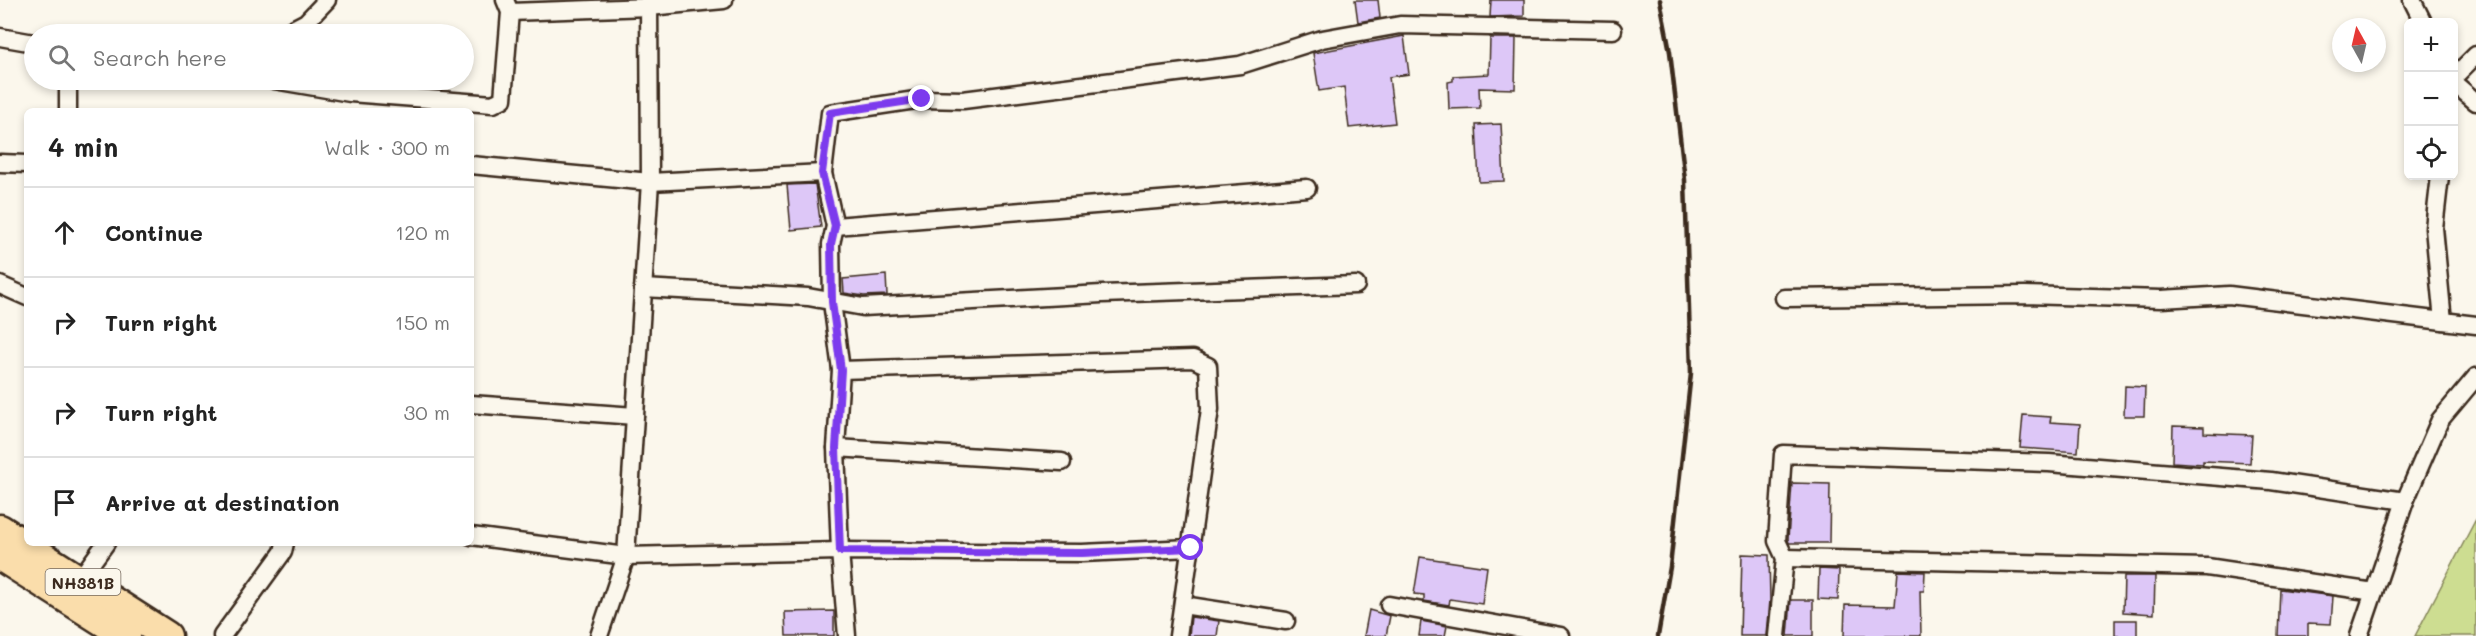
<!DOCTYPE html>
<html lang="en">
<head>
<meta charset="utf-8">
<style>
  :root { --surface:#fff; --page:#f2f2f2; --text:#222; --muted:#767676; --line:#e0e0e0 }
  body { margin:0; font-family:Mali,sans-serif; background:var(--page); color:var(--text) }
  .controls { position:absolute; right:18px; top:18px; display:grid; overflow:hidden; border-radius:9px; box-shadow:0 3px 9px #0003 }
  .controls button { width:54px; height:54px; display:grid; place-items:center; padding:0; border:0; border-bottom:2px solid var(--line); background:var(--surface); color:var(--text); font:30px sans-serif }
  .compass { position:absolute; left:2332px; top:18px; width:54px; height:54px; border-radius:50%; background:var(--surface); box-shadow:0 3px 9px #0003; rotate:352deg }
  .stop { position:absolute; width:18px; height:18px; margin:-14px; border:4px solid #7c3aed; border-radius:50%; background:#fff }
  .stop.end { background:#7c3aed; border-color:#fff; box-shadow:0 2px 6px #0008 }
  .list { margin:0; padding:0; list-style:none }
  h2 { display:flex; justify-content:space-between; align-items:center; height:78px; margin:0; padding:0 24px; font-size:26px }
  h2 small { font-size:20px; font-weight:400; color:var(--muted) }
  .list li { display:grid; grid-template-columns:39px 1fr auto; gap:18px; align-items:center; box-sizing:border-box; height:90px; padding:0 24px; border-top:2px solid var(--line) }
  .list b { display:block; font-size:22px; white-space:nowrap }
  .list em { font-size:20px; font-style:normal; color:var(--muted) }
  .icon { flex:none; width:33px; height:33px; fill:none; stroke:currentColor; stroke-width:2; stroke-linecap:round; stroke-linejoin:round }
  .map { position:relative; flex:none; width:2476px; height:636px; overflow:hidden }
  .search { position:absolute; background:var(--surface); box-shadow:0 3px 9px #0003; left:24px; top:24px; width:450px; height:66px; display:flex; align-items:center; gap:15px; box-sizing:border-box; padding:0 21px; border-radius:33px; color:var(--muted); font-size:22px }
  .panel { position:absolute; background:var(--surface); box-shadow:0 3px 9px #0003; left:24px; top:108px; width:450px; height:438px; border-radius:9px }
  .map>svg:first-child { display:block }
</style>
</head>
<body>
<div class="map">
<svg width="2476" height="636" viewBox="0 0 2476 636">
  <rect width="100%" height="100%" fill="#fbf7ec"/>
  <filter id="ink" filterUnits="userSpaceOnUse"><feTurbulence type="fractalNoise" baseFrequency=".0167" numOctaves="2"/><feDisplacementMap in="SourceGraphic" scale="12" xChannelSelector="R" yChannelSelector="G"/><feConvolveMatrix kernelMatrix="1 2 1 2 8 2 1 2 1" color-interpolation-filters="sRGB"/></filter>
  <g filter="url(#ink)">
    <path fill="#cddd91" stroke="#848458" stroke-width="1.5" d="M2476 519V636H2415Z"/>
    <g fill="#ddc7f7" stroke="#3b2a1e" stroke-width="1.5">
      <path d="M1355 0H1378L1380 18 1358 22Z"/>
      <path d="M1491 0H1524V16L1490 17Z"/>
      <path d="M1404 36 1409 74 1389 77 1395 123 1349 128 1344 87 1319 91 1313 53Z"/>
      <path d="M1490 38H1516L1515 89 1479 88 1480 108 1449 109 1448 82 1453 81V76L1489 74Z"/>
      <path d="M1501 124 1504 181 1479 182 1476 125Z"/>
      <path d="M815 184 821 227 791 230 787 185Z"/>
      <path d="M886 275 887 295 864 296 844 293 843 279Z"/>
      <path d="M2125 386 2145 387 2144 416H2124Z"/>
      <path d="M2023 415 2051 417 2050 422 2080 424 2078 452 2020 448Z"/>
      <path d="M2173 426 2204 427V433L2252 435 2250 463 2203 461V464L2172 462Z"/>
      <path d="M1792 483 1830 484 1829 543H1789L1788 539Z"/>
      <path d="M1742 554 1769 555 1770 600 1767 636H1740Z"/>
      <path d="M1420 557 1487 567 1482 604 1450 599 1449 605 1424 601V595L1414 594Z"/>
      <path d="M1819 569 1839 570 1838 600 1818 599Z"/>
      <path d="M1898 571 1925 572 1924 591H1920L1921 636H1844L1845 605 1895 606Z"/>
      <path d="M2124 576H2155L2154 614 2123 612Z"/>
      <path d="M2280 589 2333 596 2331 624 2308 623V636H2278Z"/>
      <path d="M1791 600H1813V636H1788Z"/>
      <path d="M1369 610 1390 616 1386 636H1364Z"/>
      <path d="M834 611V636H786L785 612Z"/>
      <path d="M1191 617 1219 621 1217 636H1189Z"/>
      <rect x="2115" y="620" width="22" height="16"/>
      <path d="M1421 621 1447 626 1445 636H1419Z"/>
    </g>
    <g fill="none" stroke-linecap="round" stroke-linejoin="round">
      <defs>
        <g id="street">
          <path d="M2412 0 2423 22"/>
          <path d="M510 12 649 7 724 0"/>
          <path d="M283 34 306 22 327 0"/>
          <path d="M0 37 34 43"/>
          <path d="M2454 77 2476 55"/>
          <path d="M274 80 350 93 493 104 503 99 510 12 505 0"/>
          <path d="M2454 83 2476 102"/>
          <path d="M68 111V80"/>
          <path d="M0 163 27 164"/>
          <path d="M471 165 650 182 823 173"/>
          <path d="M2440 176 2434 228 2443 321"/>
          <path d="M835 226 1307 188"/>
          <path d="M0 285 27 297"/>
          <path d="M643 288 808 297 863 307 1102 294 1356 285"/>
          <path d="M1784 298 2025 295 2161 299 2229 295 2476 325"/>
          <path d="M841 370 1193 359 1208 366 1210 409 1178 636"/>
          <path d="M471 404 635 416"/>
          <path d="M836 448 1062 462"/>
          <path d="M471 536 626 556 840 551 1082 553 1191 548"/>
          <path d="M1785 558 2207 567 2374 592"/>
          <path d="M79 580 106 543"/>
          <path d="M1183 605 1286 621"/>
          <path d="M1389 605 1561 636"/>
          <path d="M222 636 283 552 285 543"/>
          <path d="M599 636 626 556 650 182 649 0"/>
          <path d="M847 636 840 551 836 448 841 370 832 302 831 244 835 226 823 173 830 113 922 99 963 100 1240 65 1322 39 1400 25 1613 30"/>
          <path d="M1777 636 1785 558 1777 541 1783 454 2049 463 2271 481 2405 501"/>
          <path d="M2359 636 2405 501 2440 420 2476 377"/>
        </g>
        <g id="highway">
          <path d="M0 529 167 636"/>
          <path d="M0 556 126 636"/>
        </g>
      </defs>
      <use href="#street" stroke="#3b2a1e" stroke-width="21"/>
      <use href="#highway" stroke="#3b2a1e" stroke-width="33"/>
      <use href="#street" stroke="#fbf7ec" stroke-width="16"/>
      <use href="#highway" stroke="#faddab" stroke-width="28"/>
      <path stroke="#3b2a1e" stroke-width="4.5" d="M1658 636 1670 567 1691 373 1685 180 1670 52 1660 0"/>
    </g>
  </g>
  <g fill="none" stroke-linecap="round" stroke-linejoin="round" filter="url(#ink)">
    <path stroke="#7c3aed" stroke-width="8" d="M922 99 830 113 822 173 835 226 831 244 832 302 841 370 836 448 840 551 1082 553 1191 548"/>
  </g>
  <g text-anchor="middle" dominant-baseline="central" stroke-width="4.5" stroke-linejoin="round" paint-order="stroke">
    <rect fill="#fbf7ec" stroke="#75685c" stroke-width="1.5" x="45.5" y="569" width="75" height="26" rx="4.5"/>
    <g font-size="16" font-weight="bold" fill="#3b2a1e">
      <text x="83" y="582">NH381B</text>
    </g>
  </g>
</svg>
<div class="controls">
<button>+</button>
<button>−</button>
<button><svg class="icon" aria-label="locate" viewBox="0 0 24 24"><circle cx="12" cy="12" r="6"/><path d="M12 2v4M12 18v4M2 12h4M18 12h4"/></svg></button>
</div>
<svg class="compass" viewBox="-18 -18 36 36"><path d="M0-13l5 13h-10z" fill="#e53935"/><path d="M0 13l5-13h-10z" fill="#767676"/></svg>
<div class="stop" style="left:1191px;top:548px"></div>
<div class="stop end" style="left:922px;top:99px"></div>
<div class="search"><svg class="icon" aria-label="search" viewBox="0 0 24 24"><circle cx="10" cy="10" r="6"/><path d="M15 15l6 6"/></svg>Search here</div>
<section class="panel">
<h2>4 min<small>Walk · 300 m</small></h2>
<ul class="list">
<li><svg class="icon" aria-label="ahead" viewBox="0 0 24 24"><path d="M12 20V5M6 11l6-6 6 6"/></svg><div><b>Continue</b></div><em>120 m</em></li>
<li><svg class="icon" aria-label="right" viewBox="0 0 24 24"><path d="M7 20v-9h11M14 6l5 5-5 5"/></svg><div><b>Turn right</b></div><em>150 m</em></li>
<li><svg class="icon" aria-label="right" viewBox="0 0 24 24"><path d="M7 20v-9h11M14 6l5 5-5 5"/></svg><div><b>Turn right</b></div><em>30 m</em></li>
<li><svg class="icon" aria-label="arrive" viewBox="0 0 24 24"><path d="M6 21V4h12l-3 4 3 4H6"/></svg><div><b>Arrive at destination</b></div></li>
</ul>
</section>
</div>
</body>
</html>
